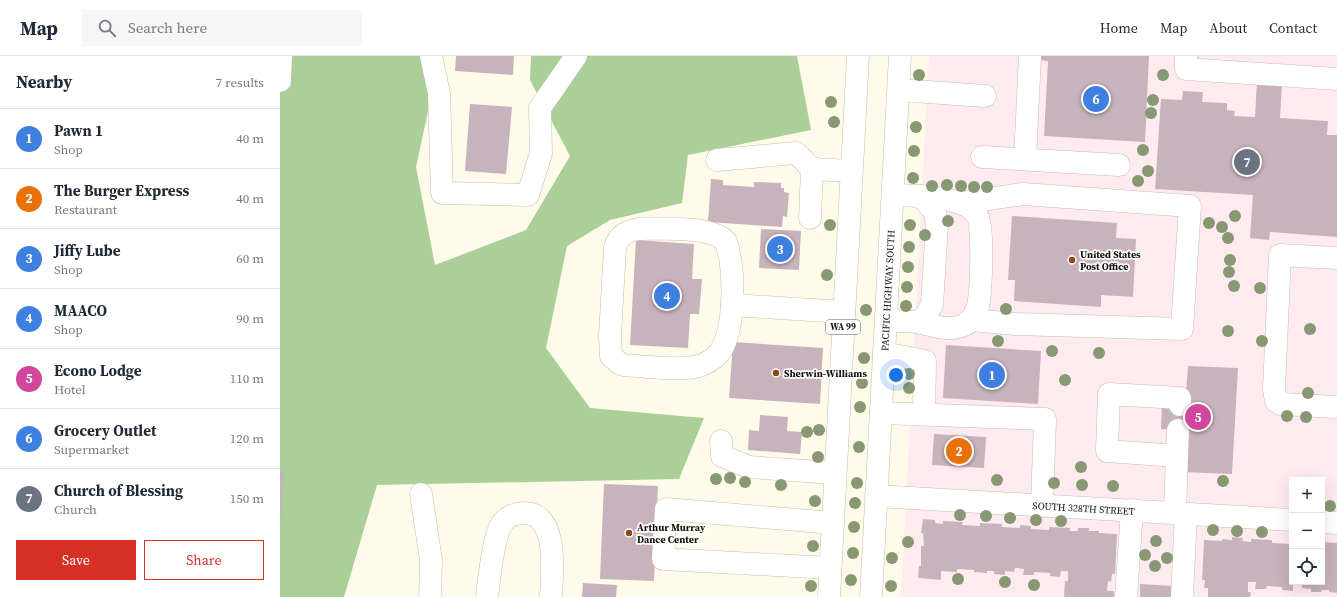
<!DOCTYPE html>
<html lang="en">
<head>
<meta charset="utf-8">
<style>
  :root { --surface:#fff; --page:#f6f6f7; --text:#1f2937; --muted:#747a83; --line:#e0e1e3; --accent:#d93025 }
  body { margin:0; font-family:"Source Serif 4",serif; background:var(--page); color:var(--text) }
  .controls { position:absolute; right:12px; bottom:12px; display:grid; overflow:hidden; border-radius:0px; box-shadow:0 4px 16px #0002 }
  .controls button { width:36px; height:36px; display:grid; place-items:center; padding:0; border:0; border-bottom:1px solid var(--line); background:var(--surface); color:var(--text); font:20px sans-serif }
  .you { position:absolute; left:616px; top:319px; width:14px; height:14px; margin:-10px; border:3px solid #fff; border-radius:50%; background:#1a73e8; box-shadow:0 0 0 6px #1a73e833 }
  .badge { display:grid; place-items:center; width:26px; height:26px; border-radius:50%; background:var(--accent); color:#fff; font-size:13px; font-weight:700 }
  .pin { position:absolute; translate:-50% -50%; border:2px solid #fff; box-shadow:0 1px 4px #0006 }
  .list { margin:0; padding:0; list-style:none }
  h2 { display:flex; justify-content:space-between; align-items:center; height:52px; margin:0; padding:0 16px; font-size:17px }
  h2 small { font-size:13px; font-weight:400; color:var(--muted) }
  .list li { display:grid; grid-template-columns:26px 1fr auto; gap:12px; align-items:center; box-sizing:border-box; height:60px; padding:0 16px; border-top:1px solid var(--line) }
  .list b { display:block; font-size:15px; white-space:nowrap }
  .list p { margin:0; font-size:13px; white-space:nowrap; color:var(--muted) }
  .list em { font-size:13px; font-style:normal; color:var(--muted) }
  .actions { display:flex; gap:8px; padding:12px 16px }
  .actions a { flex:1; padding:9px 0; border:1px solid var(--accent); border-radius:0px; text-align:center; font-size:14px; color:var(--accent) }
  .actions .main { background:var(--accent); color:#fff }
  .icon { flex:none; width:22px; height:22px; fill:none; stroke:currentColor; stroke-width:2; stroke-linecap:round; stroke-linejoin:round }
  .map { position:relative; flex:none; width:1057px; height:541px; overflow:hidden }
  header { display:flex; align-items:center; gap:24px; box-sizing:border-box; height:56px; padding:0 20px; background:var(--surface); border-bottom:1px solid var(--line) }
  header strong { font-size:19px }
  nav { display:flex; gap:22px; margin-inline-start:auto; font-size:14px }
  .search { width:280px; height:36px; background:var(--page); display:flex; align-items:center; gap:10px; box-sizing:border-box; padding:0 14px; border-radius:0px; color:var(--muted); font-size:15px }
  main { display:flex }
  aside { flex:1; background:var(--surface) }
  .map>svg:first-child { display:block }
</style>
</head>
<body>
<header>
<strong>Map</strong>
<div class="search"><svg class="icon" aria-label="search" viewBox="0 0 24 24"><circle cx="10" cy="10" r="6"/><path d="M15 15l6 6"/></svg>Search here</div>
<nav><a>Home</a><a>Map</a><a>About</a><a>Contact</a></nav>
</header>
<main>
<aside>
<h2>Nearby<small>7 results</small></h2>
<ul class="list">
<li><span class="badge" style="background:#3f7fe0">1</span><div><b>Pawn 1</b><p>Shop</p></div><em>40 m</em></li>
<li><span class="badge" style="background:#e8710a">2</span><div><b>The Burger Express</b><p>Restaurant</p></div><em>40 m</em></li>
<li><span class="badge" style="background:#3f7fe0">3</span><div><b>Jiffy Lube</b><p>Shop</p></div><em>60 m</em></li>
<li><span class="badge" style="background:#3f7fe0">4</span><div><b>MAACO</b><p>Shop</p></div><em>90 m</em></li>
<li><span class="badge" style="background:#d1479c">5</span><div><b>Econo Lodge</b><p>Hotel</p></div><em>110 m</em></li>
<li><span class="badge" style="background:#3f7fe0">6</span><div><b>Grocery Outlet</b><p>Supermarket</p></div><em>120 m</em></li>
<li><span class="badge" style="background:#6b7280">7</span><div><b>Church of Blessing</b><p>Church</p></div><em>150 m</em></li>
</ul>
<div class="actions"><a class="main">Save</a><a>Share</a></div>
</aside>
<div class="map">
<svg width="1057" height="541" viewBox="0 0 1057 541">
  <rect width="100%" height="100%" fill="#fffaea"/>
  <path fill="#ffeaf0" fill-rule="evenodd" d="M649 0H1057V541H621ZM1012 424H1042V526H1012Z"/>
  <path fill="#aacf99" d="M0 0H160L136 111 155 209 246 174 290 100 250 24 251 0H517L531 74 408 99 402 147 330 164 287 190 266 292 310 352 424 362 399 423 97 429 64 541H0Z"/>
  <g fill="#c8b3bc">
    <path d="M176 0H234L233 19 175 15Z"/>
    <path d="M759 0H869L865 86 764 80 768 5 759 4Z"/>
    <path d="M977 25 1002 27 1000 62 1048 65 1047 79H1057V181L990 176 989 184 970 182 973 139 875 133 881 43 902 44 903 35 923 36 922 46 947 47V54L955 55 954 60 975 61Z"/>
    <path d="M190 48 232 51 226 118 185 115Z"/>
    <path d="M431 123 443 124V129L474 131V126L501 127V132H504V136L509 137 507 161 503 160 502 171 428 166Z"/>
    <path d="M732 160 837 167 836 182 856 183 853 241 821 239V251L734 245 735 224H728Z"/>
    <path d="M481 173 521 175 519 214 479 212Z"/>
    <path d="M356 184 414 188 412 223H422L419 258H410L408 292 350 289Z"/>
    <path d="M453 286 543 292 540 348 449 342Z"/>
    <path d="M666 289 761 295 758 348 663 342Z"/>
    <path d="M908 310 958 312 952 418 901 416 904 374 881 373 882 348 905 350Z"/>
    <path d="M480 359 508 361 507 375 522 376 520 398 468 394 469 374 479 375Z"/>
    <path d="M654 378 706 381 704 412 652 409Z"/>
    <path d="M0 415H4L1 462H0Z"/>
    <path d="M324 428 378 430 374 525 320 523Z"/>
    <path d="M643 463 655 464V467L663 468V465L683 466 682 469 700 470V467L722 468V471L740 472V469L751 470V473L769 474V471L790 472V475H798V472H809V475H819V477L837 478 835 518H832L831 526 828 525 827 535H834V541H784L785 525H788V515H781L780 521 770 520V517L754 516V519H743L744 513 735 512 734 516 725 515V519L714 518V515H707V517L694 516V514L677 513V516L661 515V524L638 522 639 510H641V490H644L643 477H641Z"/>
    <path d="M952 481 963 482 962 485 971 486V483L992 484V487L1010 488V485H1012V526H1042V486L1057 487V537L1049 536V534H1042L1041 536H1031V533L1022 532V529L1013 528V535L1002 534V531L987 530 986 533H975L976 526H968V536H971L970 541H928V532H924L925 524H922L924 484 942 485V483L952 484Z"/>
    <path d="M303 527 337 529 336 541H302Z"/>
    <path d="M860 528 893 530 892 541H860Z"/>
  </g>
  <g fill="none" stroke-linecap="round" stroke-linejoin="round">
    <defs>
      <g id="minor">
        <path d="M151 0 159 37 162 137 248 139 261 97 260 52 296 0"/>
        <path d="M906 0V13L1057 23"/>
        <path d="M0 25 1 0"/>
        <path d="M619 34 705 40"/>
        <path d="M702 101 839 109"/>
        <path d="M745 103 750 0"/>
        <path d="M437 104 516 97 532 113"/>
        <path d="M682 147 743 138 910 150 902 273 736 268 691 264"/>
        <path d="M530 162 532 113 571 115"/>
        <path d="M359 173C379 173 433 169 446 186 455 212 455 266 443 291 439 299 430 306 422 309 405 316 363 310 343 309L339 307 331 300 330 280 335 191C339 179 347 175 359 173Z"/>
        <path d="M1057 202 1000 199 994 333 996 345 1001 348 1057 351"/>
        <path d="M452 249 564 256"/>
        <path d="M606 265C616 265 626 265 636 266 650 268 664 275 678 271 689 269 695 259 698 250 701 236 704 169 697 159 683 139 634 140 613 139"/>
        <path d="M638 266 646 259 652 249 657 169 655 156 640 140"/>
        <path d="M604 297 645 305 644 358"/>
        <path d="M601 357 765 363 762 450"/>
        <path d="M441 385 442 400 469 411 555 417"/>
        <path d="M897 400 898 374"/>
        <path d="M141 438 151 504 150 541"/>
        <path id="s1" d="M596 440 1012 464"/>
        <path d="M895 457 897 400 827 395 829 338 900 342V349"/>
        <path d="M1042 466 1057 467"/>
        <path d="M550 512 383 503 386 453 553 467"/>
        <path d="M207 541C209 525 213 479 223 466 228 460 237 457 245 457 279 458 272 518 271 541"/>
        <path d="M846 541 852 454"/>
        <path d="M902 541 906 458"/>
      </g>
      <g id="major">
        <path d="M549 541 578 0"/>
        <path id="s2" d="M591 541 620 0"/>
      </g>
    </defs>
    <use href="#minor" stroke="#c3bdaa" stroke-width="23"/>
    <use href="#major" stroke="#c3bdaa" stroke-width="23"/>
    <use href="#minor" stroke="#fff" stroke-width="22"/>
    <use href="#major" stroke="#fff" stroke-width="22"/>
  </g>
  <g fill="#879872">
    <circle cx="639" cy="19" r="6"/>
    <circle cx="883" cy="19" r="6"/>
    <circle cx="873" cy="44" r="6"/>
    <circle cx="551" cy="46" r="6"/>
    <circle cx="871" cy="57" r="6"/>
    <circle cx="554" cy="66" r="6"/>
    <circle cx="636" cy="71" r="6"/>
    <circle cx="863" cy="94" r="6"/>
    <circle cx="634" cy="95" r="6"/>
    <circle cx="868" cy="115" r="6"/>
    <circle cx="633" cy="122" r="6"/>
    <circle cx="858" cy="125" r="6"/>
    <circle cx="667" cy="129" r="6"/>
    <circle cx="652" cy="130" r="6"/>
    <circle cx="681" cy="130" r="6"/>
    <circle cx="694" cy="131" r="6"/>
    <circle cx="707" cy="131" r="6"/>
    <circle cx="955" cy="160" r="6"/>
    <circle cx="668" cy="165" r="6"/>
    <circle cx="929" cy="167" r="6"/>
    <circle cx="550" cy="169" r="6"/>
    <circle cx="630" cy="169" r="6"/>
    <circle cx="942" cy="171" r="6"/>
    <circle cx="645" cy="179" r="6"/>
    <circle cx="948" cy="182" r="6"/>
    <circle cx="629" cy="191" r="6"/>
    <circle cx="950" cy="204" r="6"/>
    <circle cx="628" cy="211" r="6"/>
    <circle cx="949" cy="216" r="6"/>
    <circle cx="547" cy="219" r="6"/>
    <circle cx="954" cy="230" r="6"/>
    <circle cx="627" cy="231" r="6"/>
    <circle cx="980" cy="232" r="6"/>
    <circle cx="626" cy="250" r="6"/>
    <circle cx="726" cy="253" r="6"/>
    <circle cx="586" cy="254" r="6"/>
    <circle cx="1030" cy="273" r="6"/>
    <circle cx="948" cy="275" r="6"/>
    <circle cx="718" cy="285" r="6"/>
    <circle cx="982" cy="285" r="6"/>
    <circle cx="772" cy="295" r="6"/>
    <circle cx="819" cy="297" r="6"/>
    <circle cx="584" cy="302" r="6"/>
    <circle cx="629" cy="318" r="6"/>
    <circle cx="785" cy="324" r="6"/>
    <circle cx="582" cy="327" r="6"/>
    <circle cx="629" cy="332" r="6"/>
    <circle cx="1028" cy="337" r="6"/>
    <circle cx="580" cy="351" r="6"/>
    <circle cx="1007" cy="360" r="6"/>
    <circle cx="1026" cy="361" r="6"/>
    <circle cx="539" cy="374" r="6"/>
    <circle cx="527" cy="376" r="6"/>
    <circle cx="579" cy="391" r="6"/>
    <circle cx="538" cy="401" r="6"/>
    <circle cx="801" cy="411" r="6"/>
    <circle cx="450" cy="422" r="6"/>
    <circle cx="436" cy="423" r="6"/>
    <circle cx="717" cy="424" r="6"/>
    <circle cx="943" cy="425" r="6"/>
    <circle cx="465" cy="426" r="6"/>
    <circle cx="577" cy="427" r="6"/>
    <circle cx="774" cy="427" r="6"/>
    <circle cx="501" cy="429" r="6"/>
    <circle cx="802" cy="429" r="6"/>
    <circle cx="833" cy="430" r="6"/>
    <circle cx="535" cy="445" r="6"/>
    <circle cx="575" cy="447" r="6"/>
    <circle cx="1050" cy="450" r="6"/>
    <circle cx="680" cy="459" r="6"/>
    <circle cx="706" cy="460" r="6"/>
    <circle cx="730" cy="462" r="6"/>
    <circle cx="756" cy="464" r="6"/>
    <circle cx="781" cy="465" r="6"/>
    <circle cx="574" cy="471" r="6"/>
    <circle cx="933" cy="474" r="6"/>
    <circle cx="957" cy="475" r="6"/>
    <circle cx="982" cy="476" r="6"/>
    <circle cx="876" cy="485" r="6"/>
    <circle cx="628" cy="486" r="6"/>
    <circle cx="533" cy="490" r="6"/>
    <circle cx="573" cy="497" r="6"/>
    <circle cx="865" cy="499" r="6"/>
    <circle cx="612" cy="502" r="6"/>
    <circle cx="887" cy="502" r="6"/>
    <circle cx="875" cy="510" r="6"/>
    <circle cx="678" cy="523" r="6"/>
    <circle cx="571" cy="524" r="6"/>
    <circle cx="725" cy="526" r="6"/>
    <circle cx="754" cy="529" r="6"/>
    <circle cx="531" cy="530" r="6"/>
    <circle cx="611" cy="530" r="6"/>
  </g>
  <g fill="#8c4a17" stroke="#fff" stroke-width="1.5">
    <circle cx="792" cy="204" r="4"/>
    <circle cx="496" cy="317" r="4"/>
    <circle cx="349" cy="477" r="4"/>
  </g>
  <g text-anchor="middle" dominant-baseline="central" stroke-width="3.5" stroke-linejoin="round" paint-order="stroke">
    <rect fill="#fff" stroke="#595853" stroke-width="1" x="546" y="264" width="34" height="14" rx="3"/>
    <g font-size="9" font-weight="bold" fill="#121009">
      <text x="563" y="271">WA 99</text>
    </g>
    <g font-size="10" font-weight="bold" fill="#121009" stroke="#fff" text-anchor="start">
      <text x="800" y="198">United States<tspan x="800" dy="12">Post Office</tspan></text>
      <text x="504" y="317">Sherwin-Williams</text>
      <text x="357" y="471">Arthur Murray<tspan x="357" dy="12">Dance Center</tspan></text>
    </g>
    <g font-size="10" fill="#121009" stroke="#fff">
      <text stroke="none"><textPath href="#s2" startOffset="307">PACIFIC HIGHWAY SOUTH</textPath></text>
      <text stroke="none"><textPath href="#s1" startOffset="208">SOUTH 328TH STREET</textPath></text>
    </g>
  </g>
</svg>
<div class="controls">
<button>+</button>
<button>−</button>
<button><svg class="icon" aria-label="locate" viewBox="0 0 24 24"><circle cx="12" cy="12" r="6"/><path d="M12 2v4M12 18v4M2 12h4M18 12h4"/></svg></button>
</div>
<div class="you"></div>
<div class="pin badge" style="left:712px;top:319px;background:#3f7fe0">1</div>
<div class="pin badge" style="left:679px;top:395px;background:#e8710a">2</div>
<div class="pin badge" style="left:500px;top:193px;background:#3f7fe0">3</div>
<div class="pin badge" style="left:387px;top:240px;background:#3f7fe0">4</div>
<div class="pin badge" style="left:918px;top:361px;background:#d1479c">5</div>
<div class="pin badge" style="left:816px;top:43px;background:#3f7fe0">6</div>
<div class="pin badge" style="left:967px;top:106px;background:#6b7280">7</div>
</div>
</main>
</body>
</html>
